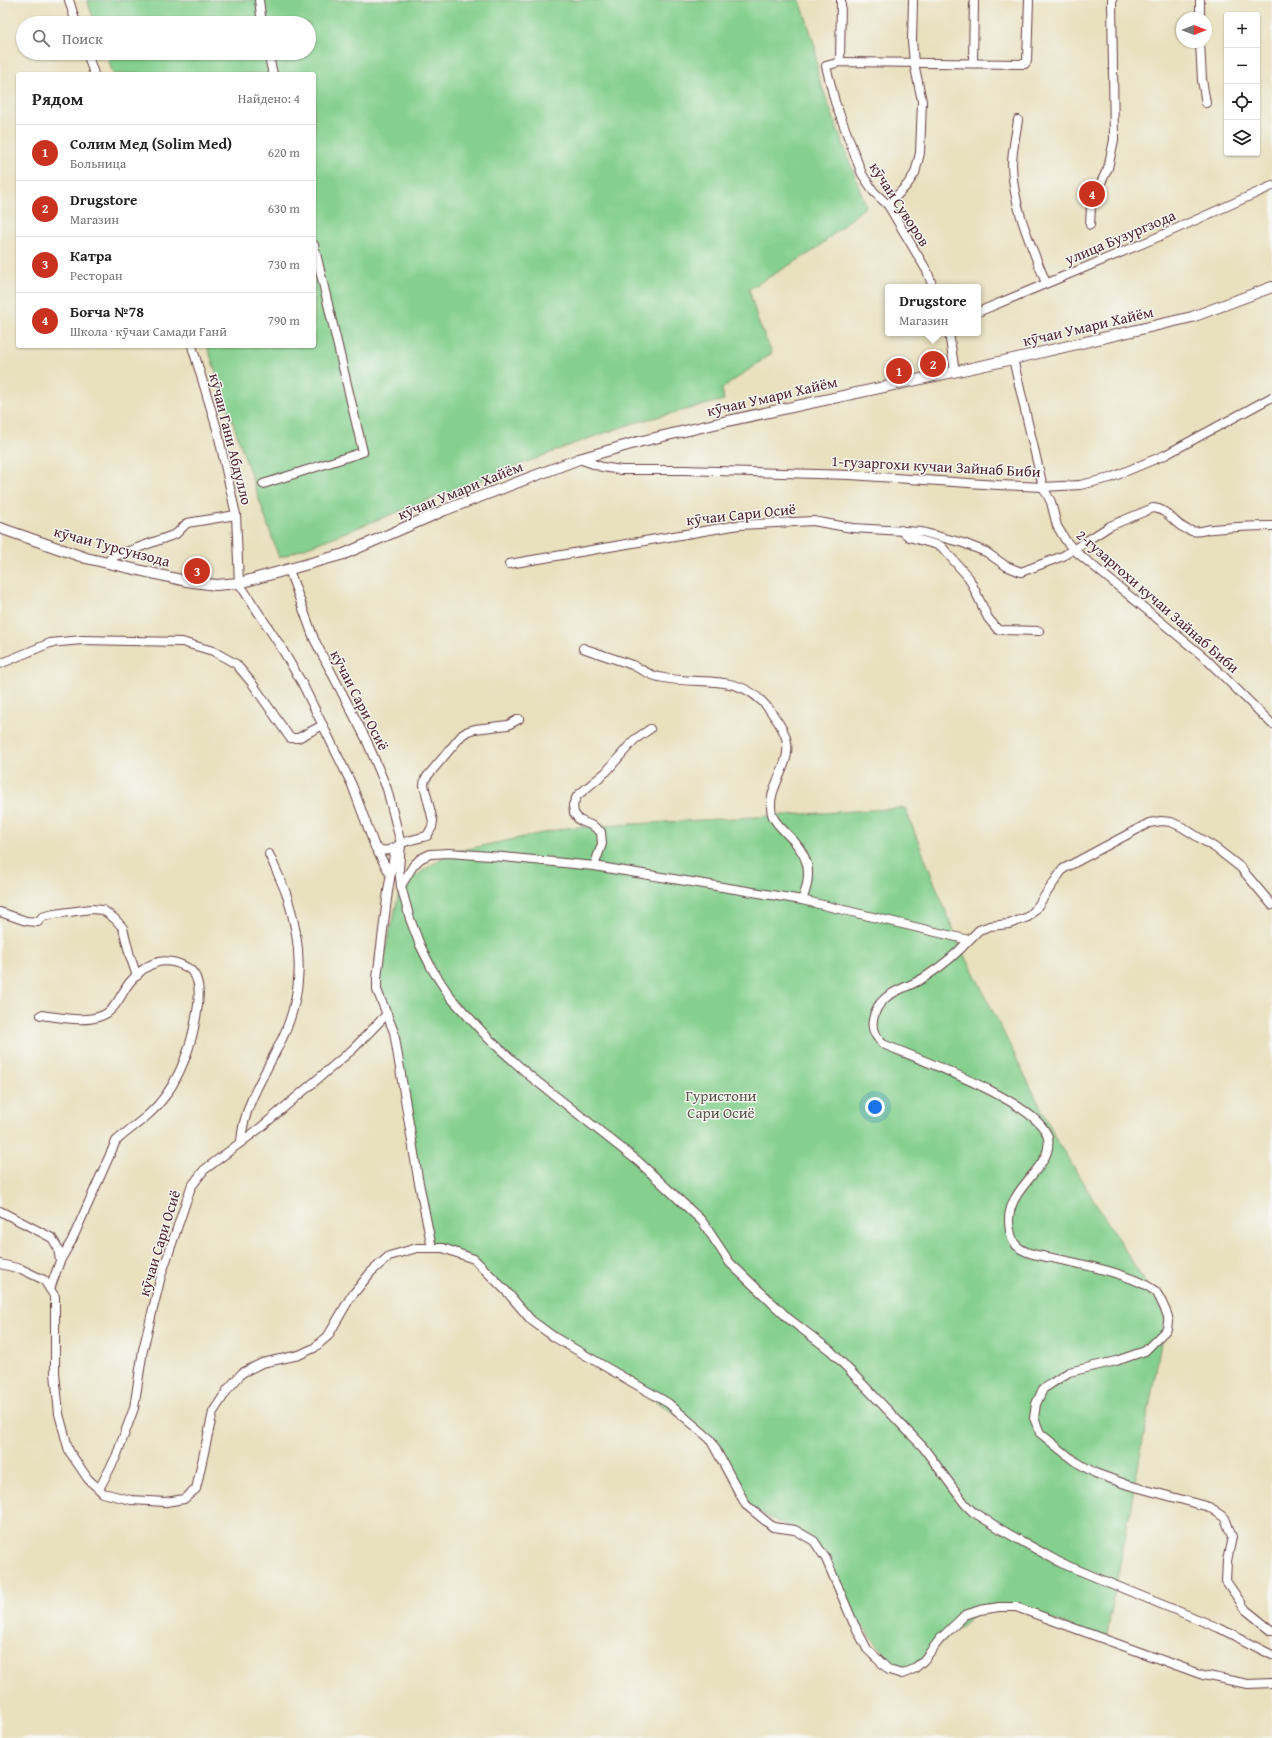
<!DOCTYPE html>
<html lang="ru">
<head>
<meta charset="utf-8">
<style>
  :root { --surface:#fff; --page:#f6f6f6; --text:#222; --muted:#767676; --line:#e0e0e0; --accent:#c8321e }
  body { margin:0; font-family:"Gentium Book Plus",serif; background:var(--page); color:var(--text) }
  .controls { position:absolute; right:12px; top:12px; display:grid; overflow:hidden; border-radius:4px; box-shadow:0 1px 3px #0004 }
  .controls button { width:36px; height:36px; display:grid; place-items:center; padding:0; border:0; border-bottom:1px solid var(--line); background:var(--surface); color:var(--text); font:20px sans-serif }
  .compass { position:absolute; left:1176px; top:12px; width:36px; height:36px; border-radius:50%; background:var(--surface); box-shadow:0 1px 3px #0004; rotate:90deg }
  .you { position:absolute; left:875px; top:1107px; width:14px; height:14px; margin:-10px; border:3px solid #fff; border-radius:50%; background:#1a73e8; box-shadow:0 0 0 6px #1a73e833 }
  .badge { display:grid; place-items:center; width:26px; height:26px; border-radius:50%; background:var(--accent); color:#fff; font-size:13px; font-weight:700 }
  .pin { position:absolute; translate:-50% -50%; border:2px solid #fff; box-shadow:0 1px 4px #0006 }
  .popup { position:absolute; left:885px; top:284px; width:96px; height:52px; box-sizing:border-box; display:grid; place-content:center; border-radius:4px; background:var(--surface); filter:drop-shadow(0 1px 3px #0005); font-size:13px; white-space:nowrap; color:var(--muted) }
  .popup b { font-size:15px; color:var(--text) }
  .popup::after { content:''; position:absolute; left:50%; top:100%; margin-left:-8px; border:8px solid transparent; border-top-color:var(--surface) }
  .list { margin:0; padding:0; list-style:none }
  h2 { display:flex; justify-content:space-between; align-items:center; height:52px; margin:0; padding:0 16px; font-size:17px }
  h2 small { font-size:13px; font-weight:400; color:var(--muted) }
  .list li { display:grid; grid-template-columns:26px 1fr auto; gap:12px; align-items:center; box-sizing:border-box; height:56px; padding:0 16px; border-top:1px solid var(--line) }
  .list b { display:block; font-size:15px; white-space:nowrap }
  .list p { margin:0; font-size:13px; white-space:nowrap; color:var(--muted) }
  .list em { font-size:13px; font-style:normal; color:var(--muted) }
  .icon { flex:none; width:22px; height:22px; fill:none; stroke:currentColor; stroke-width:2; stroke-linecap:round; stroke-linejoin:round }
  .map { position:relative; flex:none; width:1272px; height:1738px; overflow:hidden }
  .search { position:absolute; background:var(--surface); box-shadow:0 1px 3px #0004; left:16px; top:16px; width:300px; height:44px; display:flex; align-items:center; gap:10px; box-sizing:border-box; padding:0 14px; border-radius:22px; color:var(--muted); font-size:15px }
  .panel { position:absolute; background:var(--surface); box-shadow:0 1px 3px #0004; left:16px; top:72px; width:300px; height:276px; border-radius:4px }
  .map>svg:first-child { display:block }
</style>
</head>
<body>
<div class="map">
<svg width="1272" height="1738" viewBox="0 0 1272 1738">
  <rect width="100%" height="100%" fill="#f6f6f2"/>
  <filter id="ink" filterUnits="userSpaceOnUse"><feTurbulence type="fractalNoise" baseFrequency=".025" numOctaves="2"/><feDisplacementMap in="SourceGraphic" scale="8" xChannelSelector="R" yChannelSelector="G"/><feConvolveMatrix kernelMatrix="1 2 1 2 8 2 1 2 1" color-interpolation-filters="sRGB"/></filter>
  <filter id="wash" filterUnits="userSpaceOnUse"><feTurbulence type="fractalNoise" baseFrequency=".012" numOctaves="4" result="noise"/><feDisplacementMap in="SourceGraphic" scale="16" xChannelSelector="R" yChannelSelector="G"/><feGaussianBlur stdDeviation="0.9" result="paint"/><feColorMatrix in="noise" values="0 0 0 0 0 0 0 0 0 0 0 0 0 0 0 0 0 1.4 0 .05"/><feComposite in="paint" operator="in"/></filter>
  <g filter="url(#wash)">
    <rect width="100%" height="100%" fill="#e9e0be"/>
    <g fill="#85d08e" stroke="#68785c">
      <path d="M87 0H800L815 46 818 76 866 206 815 250 749 289 758 321 772 353 722 389 724 400 634 423 576 443 279 558 207 346H314V74H113L106 53H309V23H95Z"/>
      <path d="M905 808 956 937 1059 1144 1166 1316 1106 1640 1016 1607 981 1610 902 1674 847 1608 814 1541 746 1505 710 1439 616 1373 531 1320 474 1259 432 1248 394 1032 377 983 401 886 449 853 566 828Z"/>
    </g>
  </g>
  <g filter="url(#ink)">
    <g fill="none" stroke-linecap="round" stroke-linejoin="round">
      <defs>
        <g id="minor">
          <path d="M69 0 76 23"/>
          <path d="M259 0 262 23"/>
          <path d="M1200 0V18"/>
          <path d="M1200 42 1202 80 1206 103"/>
          <path d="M87 53 94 74"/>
          <path d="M268 53 273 74"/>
          <path d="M840 62 841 0"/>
          <path d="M973 63 974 0"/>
          <path d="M1018 120C1016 134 1012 151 1012 165 1013 207 1031 245 1046 283"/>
          <path d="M888 205 907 185 915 173 920 153 922 101 914 63 912 41 913 0"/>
          <path d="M1090 225 1091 206 1096 193 1108 168 1114 140 1112 0"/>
          <path d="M933 287 927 271 895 217 888 205 874 192 862 174 835 102 826 66 840 62 1025 64 1027 61 1029 0"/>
          <path d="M978 312 1151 240 1272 186"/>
          <path d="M949 333 955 372"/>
          <path d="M192 346 217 429 236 515 239 583 279 644 302 683 352 785 375 847 390 874"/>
          <path d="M1013 359 1043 487 1051 502 1057 526 1066 541 1074 550 1205 658 1272 724"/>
          <path d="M579 459 602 467 621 470H684L850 475 998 485 1043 487 1080 485 1110 478 1165 455 1272 397"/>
          <path d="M263 484 363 452 314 245"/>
          <path d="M901 530 909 537 941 546 969 578 988 618 998 630 1039 631"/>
          <path d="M108 563 110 559 115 556 176 534 187 523 236 515"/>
          <path d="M509 564 739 525 813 521 852 528 922 532 963 543 986 552 1006 566 1021 572 1063 556 1110 526 1153 508C1170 509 1175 528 1192 531 1199 533 1206 529 1213 529 1232 527 1252 526 1272 526"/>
          <path d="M289 570 314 639 366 739 387 789 401 844 399 869 401 886 410 919 420 945 432 969 451 998 489 1039 530 1076 639 1162 702 1221 730 1263 789 1319 831 1351 923 1447 965 1504 973 1512 1007 1533 1061 1563 1219 1628 1272 1655"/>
          <path d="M583 648C599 654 616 659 632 665 641 669 649 675 659 677 701 687 738 670 769 709 775 718 783 727 786 738 794 765 765 787 772 814 774 822 781 827 786 833 808 853 814 872 802 900"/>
          <path d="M0 664 50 643 82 640 182 642 213 651 236 664 252 683 290 738H298L323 725"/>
          <path d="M375 847C387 854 391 849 402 843 409 840 419 838 427 836L432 827 433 821 424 785 425 779 462 735 468 731 475 729 508 725 519 719"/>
          <path d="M395 849 388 891 377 978V990L394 1032 418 1178 432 1248"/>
          <path d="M594 866 602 844 601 832 593 826 579 820 574 813 573 805 577 796 606 772 634 740 650 729"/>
          <path d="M401 886 413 866 420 859 430 854 449 853 503 857 594 866 802 900 969 940C956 955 942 966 925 977 904 991 878 991 873 1020 871 1030 876 1037 883 1044 916 1058 1041 1103 1048 1138 1054 1170 1001 1188 1010 1230 1011 1236 1012 1242 1017 1246 1026 1255 1045 1256 1057 1259 1082 1264 1135 1275 1155 1291 1158 1293 1167 1313 1168 1317 1169 1321 1167 1326 1167 1329L1145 1351 1116 1361 1069 1372 1043 1389 1036 1404 1034 1418 1040 1433 1073 1460 1095 1473 1128 1485 1209 1507 1225 1518 1232 1537 1227 1561 1226 1581 1246 1610 1272 1631"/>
          <path d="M0 912 26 921 38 922 42 917 54 914 91 909 103 910 115 919 123 928 130 956 137 976"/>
          <path d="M969 940 979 930 990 926 1009 924 1028 917 1035 910 1063 869 1149 823 1161 821 1171 822 1182 827 1217 849 1240 867 1272 905"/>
          <path d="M41 1015C60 1017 83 1023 101 1016 116 1011 121 993 130 982 146 963 163 955 186 967 205 976 198 1007 195 1023 189 1055 174 1092 149 1114 139 1123 127 1131 116 1141L72 1240 60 1261"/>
          <path d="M241 1142C243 1108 262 1079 277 1049 304 999 304 950 287 896 282 882 275 868 269 854"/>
          <path d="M0 1211 52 1238 58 1248 60 1261 50 1289"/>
          <path d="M0 1264 21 1269 44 1280 55 1297V1373L59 1414 69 1451 88 1479 103 1493 131 1500 166 1502 184 1499 196 1489 213 1412 228 1389 242 1373 262 1363 299 1355 314 1348 328 1336 350 1298 371 1272 389 1256 417 1248H443L474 1259 507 1292 531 1320 554 1337 668 1403 710 1439 746 1505 773 1527 795 1530 814 1541 826 1559 853 1622 867 1649 889 1670 902 1674 914 1669 924 1660 940 1639 965 1615 980 1610 999 1607H1016L1203 1675 1248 1684 1272 1683"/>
          <path d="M99 1489 116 1457 134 1408 143 1350 161 1276 191 1187 204 1170 260 1128 353 1049 387 1014"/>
        </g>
        <path id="major" d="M0 528 86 558 186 581 216 585 239 583 344 554 445 510 579 459 638 442 723 422 1013 359 1192 317 1272 287"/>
      </defs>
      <use href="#minor" stroke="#623c41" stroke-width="10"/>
      <use href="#major" stroke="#623c41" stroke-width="12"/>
      <use href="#minor" stroke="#fff" stroke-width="8"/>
      <use href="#major" stroke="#fff" stroke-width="10"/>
    </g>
  </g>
  <g text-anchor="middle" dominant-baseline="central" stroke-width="3" stroke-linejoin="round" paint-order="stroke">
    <g font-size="15" fill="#4a1f2b" stroke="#f6f6f2">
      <text transform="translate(900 204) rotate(57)">кӯчаи Суворов</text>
      <text transform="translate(1120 237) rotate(-23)">улица Бузургзода</text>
      <text transform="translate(1088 326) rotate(-13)">кӯчаи Умари Хайём</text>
      <text transform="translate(772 396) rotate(-13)">кӯчаи Умари Хайём</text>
      <text transform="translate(231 439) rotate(76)">кӯчаи Гани Абдулло</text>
      <text transform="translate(936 466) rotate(3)">1-гузаргохи кучаи Зайнаб Биби</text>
      <text transform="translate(460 490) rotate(-22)">кӯчаи Умари Хайём</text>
      <text transform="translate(741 514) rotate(-6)">кӯчаи Сари Осиё</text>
      <text transform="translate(112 546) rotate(15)">кӯчаи Турсунзода</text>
      <text transform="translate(1158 601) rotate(41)">2-гузаргохи кучаи Зайнаб Биби</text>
      <text transform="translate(360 700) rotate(63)">кӯчаи Сари Осиё</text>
      <text transform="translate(159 1243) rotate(-73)">кӯчаи Сари Осиё</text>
    </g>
    <g font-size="15" fill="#5c5449" stroke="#f6f6f2">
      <text x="721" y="1095">Гуристони<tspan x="721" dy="17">Сари Осиё</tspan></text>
    </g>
  </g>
</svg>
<div class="controls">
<button>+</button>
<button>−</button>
<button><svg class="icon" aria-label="locate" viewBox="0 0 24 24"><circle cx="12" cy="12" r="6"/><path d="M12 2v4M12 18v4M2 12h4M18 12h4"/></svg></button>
<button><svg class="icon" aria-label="layers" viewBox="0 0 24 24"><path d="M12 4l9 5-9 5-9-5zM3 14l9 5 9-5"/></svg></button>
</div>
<svg class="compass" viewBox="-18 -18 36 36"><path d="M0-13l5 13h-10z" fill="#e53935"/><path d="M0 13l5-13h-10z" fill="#767676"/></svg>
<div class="you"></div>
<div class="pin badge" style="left:899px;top:371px">1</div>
<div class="pin badge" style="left:933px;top:364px">2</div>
<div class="popup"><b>Drugstore</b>Магазин</div>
<div class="pin badge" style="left:197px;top:571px">3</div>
<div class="pin badge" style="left:1092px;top:194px">4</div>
<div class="search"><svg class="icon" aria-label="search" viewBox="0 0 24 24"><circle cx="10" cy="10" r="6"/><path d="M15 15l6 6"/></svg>Поиск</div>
<section class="panel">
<h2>Рядом<small>Найдено: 4</small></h2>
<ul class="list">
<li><span class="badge">1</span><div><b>Солим Мед (Solim Med)</b><p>Больница</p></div><em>620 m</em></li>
<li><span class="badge">2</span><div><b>Drugstore</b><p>Магазин</p></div><em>630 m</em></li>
<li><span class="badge">3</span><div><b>Катра</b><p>Ресторан</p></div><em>730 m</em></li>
<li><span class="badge">4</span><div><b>Боғча №78</b><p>Школа · кӯчаи Самади Ғанӣ</p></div><em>790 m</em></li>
</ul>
</section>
</div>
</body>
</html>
